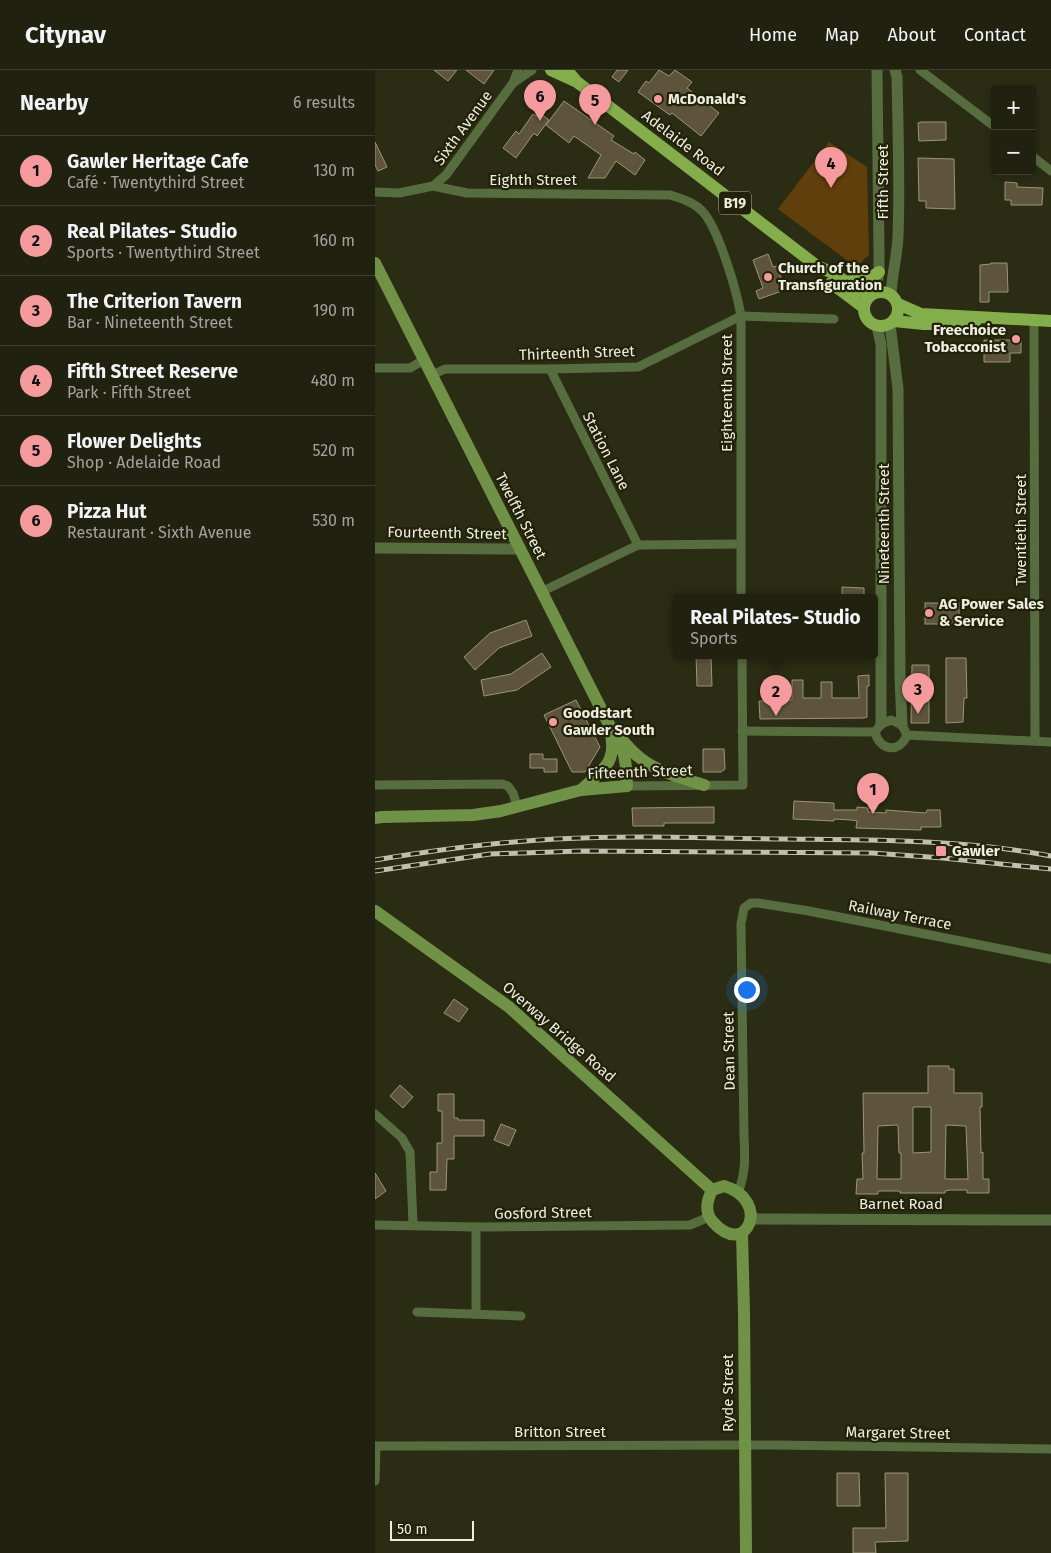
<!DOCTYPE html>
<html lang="en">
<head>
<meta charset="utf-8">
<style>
  :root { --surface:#20210f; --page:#282918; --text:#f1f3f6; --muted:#a2a39e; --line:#3d3e2f; --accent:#f59b9e }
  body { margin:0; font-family:"Fira Sans",sans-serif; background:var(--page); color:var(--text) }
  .controls { position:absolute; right:15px; top:15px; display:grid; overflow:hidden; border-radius:5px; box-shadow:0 2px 8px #0003 }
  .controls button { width:45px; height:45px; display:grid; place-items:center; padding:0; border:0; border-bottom:1px solid var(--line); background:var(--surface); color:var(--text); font:25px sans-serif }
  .scale { position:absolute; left:15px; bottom:12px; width:84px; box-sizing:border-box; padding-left:5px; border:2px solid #edeedf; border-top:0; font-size:14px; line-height:18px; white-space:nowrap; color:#edeedf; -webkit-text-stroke:4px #22220b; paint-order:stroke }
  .you { position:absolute; left:371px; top:919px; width:18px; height:18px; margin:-12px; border:4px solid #fff; border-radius:50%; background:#1a73e8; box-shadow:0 0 0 8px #1a73e833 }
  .badge { display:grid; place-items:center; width:32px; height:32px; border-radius:50%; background:var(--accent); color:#111; font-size:16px; font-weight:700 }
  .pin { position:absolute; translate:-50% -41px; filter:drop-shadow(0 1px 2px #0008) }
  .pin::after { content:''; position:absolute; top:26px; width:18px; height:15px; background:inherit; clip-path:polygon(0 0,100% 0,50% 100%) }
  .popup { position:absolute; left:298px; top:524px; width:205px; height:65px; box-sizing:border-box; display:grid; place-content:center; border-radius:5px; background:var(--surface); filter:drop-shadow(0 1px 4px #0005); font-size:16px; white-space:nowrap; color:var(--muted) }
  .popup b { font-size:19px; color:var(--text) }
  .popup::after { content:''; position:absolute; left:50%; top:100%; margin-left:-10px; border:10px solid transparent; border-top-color:var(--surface) }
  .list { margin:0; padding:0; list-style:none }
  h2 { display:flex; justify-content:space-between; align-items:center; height:65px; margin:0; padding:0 20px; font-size:21px }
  h2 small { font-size:16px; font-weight:400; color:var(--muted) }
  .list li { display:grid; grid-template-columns:32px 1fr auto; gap:15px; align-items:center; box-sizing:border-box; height:70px; padding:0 20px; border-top:1px solid var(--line) }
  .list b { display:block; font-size:19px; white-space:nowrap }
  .list p { margin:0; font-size:16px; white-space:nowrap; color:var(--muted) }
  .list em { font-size:16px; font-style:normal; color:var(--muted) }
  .map { position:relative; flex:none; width:676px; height:1483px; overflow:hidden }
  header { display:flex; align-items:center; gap:30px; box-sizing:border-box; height:70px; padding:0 25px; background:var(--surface); border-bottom:1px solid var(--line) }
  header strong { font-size:24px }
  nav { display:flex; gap:28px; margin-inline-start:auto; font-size:18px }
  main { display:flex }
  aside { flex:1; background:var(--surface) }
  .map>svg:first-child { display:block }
</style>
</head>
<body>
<header>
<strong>Citynav</strong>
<nav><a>Home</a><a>Map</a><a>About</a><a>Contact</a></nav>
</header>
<main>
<aside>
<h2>Nearby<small>6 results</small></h2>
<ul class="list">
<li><span class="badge">1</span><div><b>Gawler Heritage Cafe</b><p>Café · Twentythird Street</p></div><em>130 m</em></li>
<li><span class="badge">2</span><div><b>Real Pilates- Studio</b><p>Sports · Twentythird Street</p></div><em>160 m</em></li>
<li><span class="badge">3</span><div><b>The Criterion Tavern</b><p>Bar · Nineteenth Street</p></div><em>190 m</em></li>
<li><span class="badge">4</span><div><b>Fifth Street Reserve</b><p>Park · Fifth Street</p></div><em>480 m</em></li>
<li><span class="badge">5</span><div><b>Flower Delights</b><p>Shop · Adelaide Road</p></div><em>520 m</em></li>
<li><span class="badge">6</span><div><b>Pizza Hut</b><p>Restaurant · Sixth Avenue</p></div><em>530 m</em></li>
</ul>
</aside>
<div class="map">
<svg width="676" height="1483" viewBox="0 0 676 1483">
  <rect width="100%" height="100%" fill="#2b2c14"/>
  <path fill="#603f0c" d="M454 72 492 97 494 185 481 197 403 139Z"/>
  <g fill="#5d543b" stroke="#9d9479" fill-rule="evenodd">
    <path d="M59 0H82L73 11Z"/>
    <path d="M91 0H119L109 14Z"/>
    <path d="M242 0H253L244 12 237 7Z"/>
    <path d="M284 0 294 6 300 0 317 12 312 18 344 43 326 66 297 43 295 45 263 22 271 11 274 13Z"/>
    <path d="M189 31 239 66 236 70 259 84 260 82 270 90 260 105 241 91 230 108H213L226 85 199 66 194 73 171 55Z"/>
    <path d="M158 44 163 47 166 44 174 50 162 66 159 63 141 88 128 78 141 61 144 64Z"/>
    <path d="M546 52H571V70L544 71 543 53Z"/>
    <path d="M0 72 12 97 3 101 0 95Z"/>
    <path d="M543 88 579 89 580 139 551 138V131H544Z"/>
    <path d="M630 112 642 113V117L668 118 667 135H636V130H630Z"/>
    <path d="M393 184 398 197 402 196 410 220 384 229 381 221 388 218 378 190Z"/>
    <path d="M616 193H632L633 222H614V232H605V195L616 194Z"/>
    <path d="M637 267H646V283H635V292H609V270H637Z"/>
    <path d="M467 517 489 518V527H467Z"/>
    <rect x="550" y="533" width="34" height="21"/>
    <path d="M151 550 157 566 124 578 100 600 89 587 115 563Z"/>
    <path d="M167 583 176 597 142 620 109 626 106 610 136 604Z"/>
    <path d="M321 585H336L337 616H322Z"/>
    <path d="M571 588H591L592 628H589L588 652 571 653Z"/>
    <path d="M537 595H554V653H536Z"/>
    <path d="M494 605V616H492V647L489 648 385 649 384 631H389V610H399L400 630H417V610H428V628H446V612H457V628H484L483 606Z"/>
    <path d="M201 630 225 677 210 702H197L169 645Z"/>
    <path d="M328 679H349L350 699 346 702H328Z"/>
    <path d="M155 684H168V689H182V702H169V698H155Z"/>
    <path d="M419 731 459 733V740H482V737L493 738V742L511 743V740L551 743 552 740H565L566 757H546V760L481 758 482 751 476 750 459 749V751L418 749Z"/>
    <path d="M339 737V753H289V756H258L257 738Z"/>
    <path d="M79 929 93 939 84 952 69 943Z"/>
    <path d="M553 996H574V999H579V1023H607V1037H605L606 1083 608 1082V1109H614V1123H592V1120H575L570 1121V1123H525V1121H503V1124H481L482 1109H488L487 1083H489L488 1023H553ZM538 1037H556V1082L538 1083ZM522 1055 523 1056 524 1083H526V1109H502L503 1056ZM571 1055 591 1056 593 1109H570Z"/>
    <path d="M25 1015 38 1027 28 1038 15 1026Z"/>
    <path d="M63 1024H79V1048H83V1050H109V1066H79V1089H72L71 1120H55V1102H62V1073H67V1041H63Z"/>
    <path d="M126 1054 141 1060 134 1076 119 1070Z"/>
    <path d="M0 1103 11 1121 0 1129Z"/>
    <path d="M462 1403H484L485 1436H462Z"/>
    <path d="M510 1403H533V1471L500 1472 501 1483H478V1458H511Z"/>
  </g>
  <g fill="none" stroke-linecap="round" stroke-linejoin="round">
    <g stroke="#576d3f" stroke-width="9">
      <path d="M545 0 620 57"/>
      <path d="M138 13 157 0"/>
      <path d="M657 86 676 101"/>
      <path d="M58 116 71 105 138 13 143 0"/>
      <path d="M0 122 24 123 58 116 92 123 295 125C307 129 319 132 328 142 344 160 362 222 366 246V527"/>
      <path d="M659 250 660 670"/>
      <path d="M0 298H35L49 290"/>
      <path d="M175 299 263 475"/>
      <path d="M57 305 70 299H175L263 297 366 246 459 249"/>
      <path d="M166 522 263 475 366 474"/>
      <path d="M516 650 527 655 532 665C524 684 505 681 500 662L506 654Z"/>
      <path d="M367 661 500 662"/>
      <path d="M532 665 676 672"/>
      <path d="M0 715 127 714 133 716 138 723 142 736"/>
      <path d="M252 716 368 715 367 585"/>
      <path d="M0 1044 27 1068 35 1082 38 1154"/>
      <path d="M363 1123C371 1102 370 1088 369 1066L366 854 369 838 376 833H383L434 841 676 889"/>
      <path d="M0 1155 101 1157 315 1155 334 1147"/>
      <path d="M101 1157V1244"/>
      <path d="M42 1242 146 1246"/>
      <path d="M0 1376 400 1375 676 1379"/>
      <path d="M0 1411 1 1376"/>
    </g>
    <g stroke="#576d3f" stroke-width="11">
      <path d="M500 222 504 202V185L502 0"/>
      <path d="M516 224C517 205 522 186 523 167 525 114 523 60 522 7L520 0"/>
      <path d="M515 254 523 319 525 607 527 655"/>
      <path d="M502 256 506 275V654"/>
      <path d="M0 478 144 479"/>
      <path d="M376 1149 676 1150"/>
    </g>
    <g stroke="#709246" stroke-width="12">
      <path d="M0 193 249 684 251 697 252 716 206 720 126 741 98 745 7 747 0 748"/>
      <path d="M245 668C251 674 257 682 264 687 282 702 307 708 329 715"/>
      <path d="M206 720C225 702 242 694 236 665"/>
      <path d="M0 841 134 937 337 1120"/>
      <path d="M349 1116C397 1130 372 1190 338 1152 329 1142 332 1131 337 1120Z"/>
      <path d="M367 1163 369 1243 371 1483"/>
    </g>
    <g stroke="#83ae4b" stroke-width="12">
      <path d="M176 0 200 11"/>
      <path d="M192 0 202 12 442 196 458 203 482 220 495 225"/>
      <path d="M469 212 494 209 504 202"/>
      <path d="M456 213 488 237"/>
      <circle cx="506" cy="239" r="17"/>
      <path d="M523 234 546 244 676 251"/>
      <path d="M519 251 549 254H600"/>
    </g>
    <defs>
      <g id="rail">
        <path d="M0 790C60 780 120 772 181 769 256 765 332 768 408 769 497 770 588 769 676 786"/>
        <path d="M0 801 115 784 206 781 497 783 568 788 676 799"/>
      </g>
    </defs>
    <use href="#rail" stroke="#bfc0af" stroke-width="5"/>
    <use href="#rail" stroke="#22220b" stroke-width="3" stroke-dasharray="9" stroke-linecap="butt"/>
  </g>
  <g fill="#f59b9e" stroke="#22220b" stroke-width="2">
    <circle cx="283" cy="29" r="5"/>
    <circle cx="393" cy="207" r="5"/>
    <circle cx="641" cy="269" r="5"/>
    <circle cx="554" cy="543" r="5"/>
    <circle cx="178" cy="652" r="5"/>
    <rect x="560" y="775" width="12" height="12" rx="2.5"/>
  </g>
  <g text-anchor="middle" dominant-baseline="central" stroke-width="4.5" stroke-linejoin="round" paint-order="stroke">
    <rect fill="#22220b" stroke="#b0b19f" stroke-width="1" x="344" y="121.5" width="32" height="23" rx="4"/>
    <g font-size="14" font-weight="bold" fill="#edeedf">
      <text x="360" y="133">B19</text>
    </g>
    <g font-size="15" font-weight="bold" fill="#edeedf" stroke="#22220b" text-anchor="start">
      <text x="293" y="29">McDonald's</text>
      <text x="403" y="198">Church of the<tspan x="403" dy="17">Transfiguration</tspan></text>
      <text x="631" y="260" text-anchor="end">Freechoice<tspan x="631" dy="17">Tobacconist</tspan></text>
      <text x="564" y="534">AG Power Sales<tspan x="564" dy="17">&amp; Service</tspan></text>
      <text x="188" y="643">Goodstart<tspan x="188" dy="17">Gawler South</tspan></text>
      <text x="577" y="781">Gawler</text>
    </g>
    <g font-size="15" fill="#edeedf" stroke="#22220b">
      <text transform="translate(88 58) rotate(-54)">Sixth Avenue</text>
      <text transform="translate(308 73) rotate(37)">Adelaide Road</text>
      <text x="158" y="110">Eighth Street</text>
      <text transform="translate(508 112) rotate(-90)">Fifth Street</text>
      <text transform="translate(202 283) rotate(-2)">Thirteenth Street</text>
      <text transform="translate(352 323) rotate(-90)">Eighteenth Street</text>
      <text transform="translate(231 381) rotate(63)">Station Lane</text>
      <text transform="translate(146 446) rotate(63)">Twelfth Street</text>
      <text transform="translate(509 454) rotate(-90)">Nineteenth Street</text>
      <text transform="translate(646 460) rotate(-90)">Twentieth Street</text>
      <text transform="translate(72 463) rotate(1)">Fourteenth Street</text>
      <text transform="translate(265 702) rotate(-2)">Fifteenth Street</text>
      <text transform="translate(525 845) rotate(11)">Railway Terrace</text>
      <text transform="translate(184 962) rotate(41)">Overway Bridge Road</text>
      <text transform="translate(354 981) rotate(-91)">Dean Street</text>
      <text x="526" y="1134">Barnet Road</text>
      <text transform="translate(168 1143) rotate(-1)">Gosford Street</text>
      <text transform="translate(353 1323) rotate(-90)">Ryde Street</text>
      <text x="185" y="1362">Britton Street</text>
      <text transform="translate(523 1363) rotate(1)">Margaret Street</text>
    </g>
  </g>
</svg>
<div class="controls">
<button>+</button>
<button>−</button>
</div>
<div class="scale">50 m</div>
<div class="you"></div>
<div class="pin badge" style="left:498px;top:744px">1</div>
<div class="pin badge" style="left:401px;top:646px">2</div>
<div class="popup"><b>Real Pilates- Studio</b>Sports</div>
<div class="pin badge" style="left:543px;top:644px">3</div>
<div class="pin badge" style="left:456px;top:118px">4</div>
<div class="pin badge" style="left:220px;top:55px">5</div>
<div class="pin badge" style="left:165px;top:51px">6</div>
</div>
</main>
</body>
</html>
